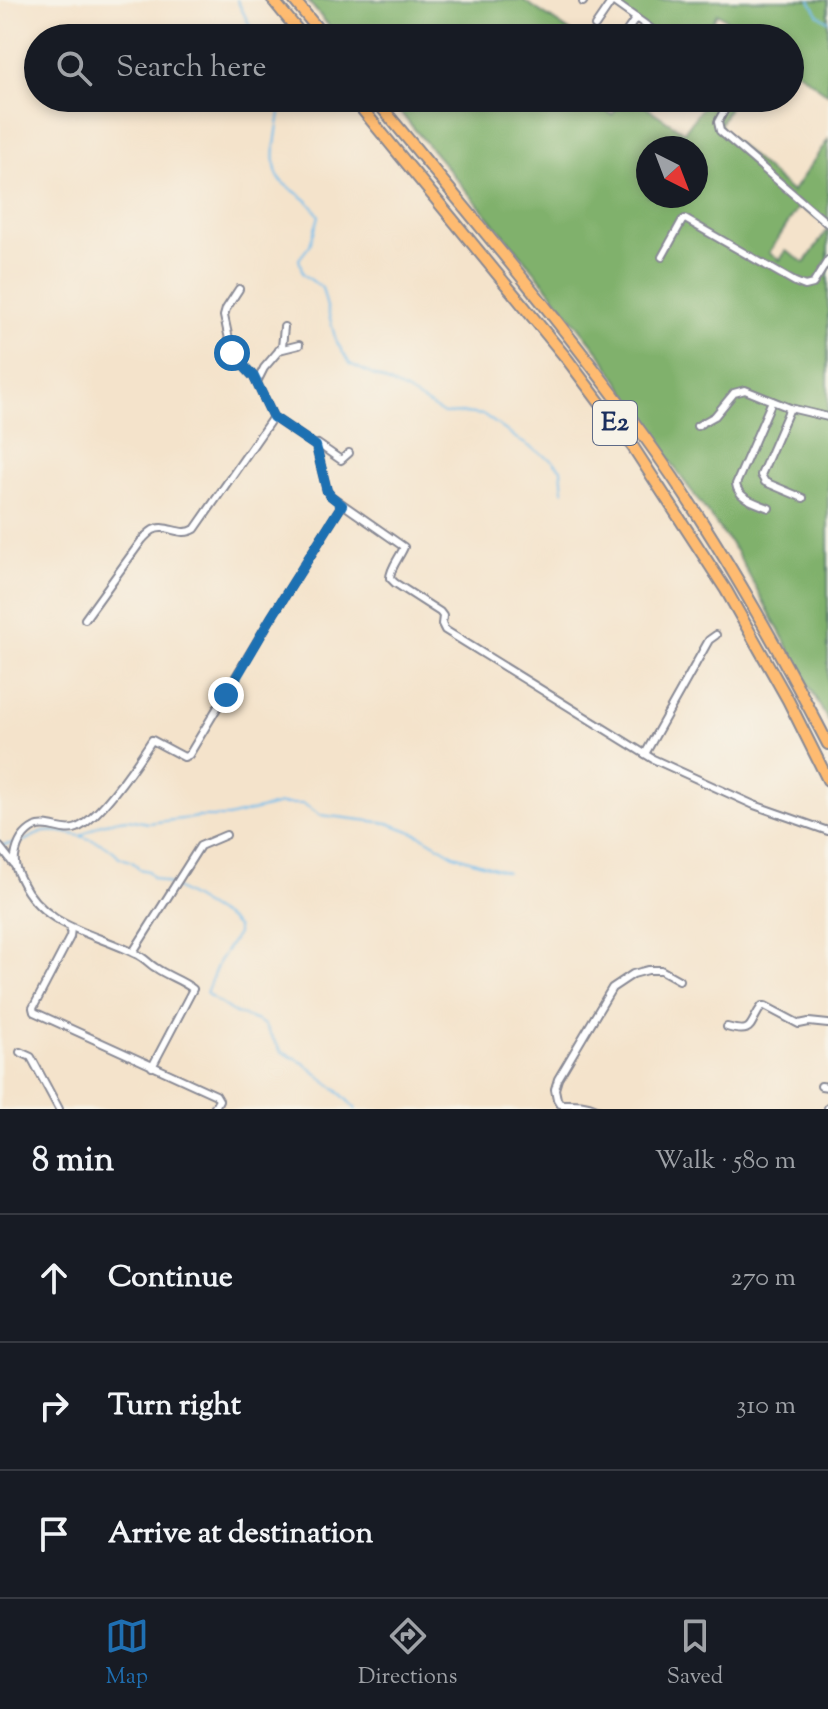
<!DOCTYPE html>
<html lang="en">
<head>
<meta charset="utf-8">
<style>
  :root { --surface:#171b24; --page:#20242c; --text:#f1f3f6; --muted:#9ea1a6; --line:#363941; --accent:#1f6fb2 }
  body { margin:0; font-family:"Sorts Mill Goudy",serif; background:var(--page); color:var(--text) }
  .compass { position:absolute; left:636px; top:136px; width:72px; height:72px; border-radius:50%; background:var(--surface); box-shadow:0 4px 12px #0003; rotate:138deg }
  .stop { position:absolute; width:24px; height:24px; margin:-18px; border:6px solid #1f6fb2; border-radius:50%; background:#fff }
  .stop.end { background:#1f6fb2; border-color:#fff; box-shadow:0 2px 8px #0008 }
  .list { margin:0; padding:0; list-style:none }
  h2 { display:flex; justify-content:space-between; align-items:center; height:104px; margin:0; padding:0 32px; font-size:34px }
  h2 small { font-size:26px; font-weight:400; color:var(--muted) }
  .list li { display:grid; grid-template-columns:52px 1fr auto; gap:24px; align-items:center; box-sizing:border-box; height:128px; padding:0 32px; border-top:2px solid var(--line) }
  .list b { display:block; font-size:30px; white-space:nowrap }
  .list em { font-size:26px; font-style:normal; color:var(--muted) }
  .icon { flex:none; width:44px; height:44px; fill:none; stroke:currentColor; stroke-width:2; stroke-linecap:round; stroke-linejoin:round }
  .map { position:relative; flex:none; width:828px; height:1109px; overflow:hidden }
  .search { position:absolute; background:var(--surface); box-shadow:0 4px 12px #0003; left:24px; right:24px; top:24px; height:88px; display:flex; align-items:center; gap:20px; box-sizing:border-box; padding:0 28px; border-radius:44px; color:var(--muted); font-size:30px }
  .sheet { height:488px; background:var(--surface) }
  nav { display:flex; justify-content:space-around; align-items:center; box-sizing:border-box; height:112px; border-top:2px solid var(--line); background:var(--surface); font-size:22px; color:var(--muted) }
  nav a { display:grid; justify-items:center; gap:4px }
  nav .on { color:var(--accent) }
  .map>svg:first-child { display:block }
</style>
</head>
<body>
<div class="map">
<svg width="828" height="1109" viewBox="0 0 828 1109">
  <rect width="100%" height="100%" fill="#f7f3e8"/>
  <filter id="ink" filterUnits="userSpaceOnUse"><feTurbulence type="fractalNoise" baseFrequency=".0125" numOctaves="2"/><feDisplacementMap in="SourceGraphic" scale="16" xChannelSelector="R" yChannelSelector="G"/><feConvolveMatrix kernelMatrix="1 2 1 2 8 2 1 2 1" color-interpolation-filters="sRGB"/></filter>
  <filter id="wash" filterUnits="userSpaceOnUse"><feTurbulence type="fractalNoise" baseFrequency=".006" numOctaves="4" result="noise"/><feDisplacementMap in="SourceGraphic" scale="32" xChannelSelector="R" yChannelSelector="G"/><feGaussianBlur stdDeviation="1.8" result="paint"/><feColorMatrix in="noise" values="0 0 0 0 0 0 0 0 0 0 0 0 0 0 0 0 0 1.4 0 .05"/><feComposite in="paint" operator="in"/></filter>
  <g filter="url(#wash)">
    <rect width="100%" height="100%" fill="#f4e3cb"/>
    <g fill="#80b16c" stroke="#4e7065" stroke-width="2" fill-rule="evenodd">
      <path d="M307 0H523L580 38H339Z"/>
      <path d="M606 0H828V94L790 66V38H752L717 13 705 38H657Z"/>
      <path d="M388 98H591L612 115 624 98H632L684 132 709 98H734L720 124 723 131 792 192 828 140V225L799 206 769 253 780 260 786 251 805 263 828 229V721L736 551 679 474 602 356 536 273ZM648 148H696V196H648Z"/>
    </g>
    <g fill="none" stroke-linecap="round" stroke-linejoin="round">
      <g stroke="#74bdec" stroke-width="2">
        <path d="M237 0 250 26 264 38"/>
        <path d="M810 0 818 14 828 21"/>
        <path d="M282 98C281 119 265 167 283 183 298 195 309 198 319 216L310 245 299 259 303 274 322 288 336 341 350 364 406 391 444 414 464 413 484 415 520 441 552 460 561 469 563 491"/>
        <path d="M82 835 101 824 119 820 128 819 148 823 199 817H228L280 804H304L320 815 388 823 420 835 454 855 507 872"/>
        <path d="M1 845C9 844 19 844 26 840 32 837 37 834 44 832 63 829 108 841 119 857 126 860 135 861 139 869L148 871 152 877 171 885 229 920 237 928V934L219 961 206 993 212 998 233 1012 258 1021 264 1025 281 1051 305 1064 339 1092 356 1109"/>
      </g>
    </g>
  </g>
  <g filter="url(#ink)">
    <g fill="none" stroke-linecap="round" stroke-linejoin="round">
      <defs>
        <g id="street">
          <path d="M611 0 664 38"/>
          <path d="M583 2 584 0"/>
          <path d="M595 26 612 1"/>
          <path d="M622 38 636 18"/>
          <path d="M731 98 718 122 720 131 828 224"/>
          <path d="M662 257 682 221 685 219 795 282 805 286 813 284 828 260"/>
          <path d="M239 289 226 309 224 316 232 353 254 377 273 417 316 446 327 491 331 496 404 547C400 557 390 568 390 578L395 583 440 612 443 616 442 624 445 630 653 759 754 805 828 831"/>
          <path d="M279 350 299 345"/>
          <path d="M257 382 264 368 282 347 284 327"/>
          <path d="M790 408 761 475 765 482 803 498"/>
          <path d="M697 426 715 416 734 393 745 390 790 408 828 417"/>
          <path d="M316 446 318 444 341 460 349 453"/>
          <path d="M769 508C757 503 738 499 736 484L772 401"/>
          <path d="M85 619 142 540C145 537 148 533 153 530 167 523 180 538 195 529L273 417"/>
          <path d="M645 754 709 640 716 635"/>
          <path d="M0 847 15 866"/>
          <path d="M71 928 70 937 33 1008 34 1012 216 1095 219 1100 214 1109"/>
          <path d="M133 952 200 846 226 835"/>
          <path d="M727 1027C755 1035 748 1024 762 1006H765L799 1024 809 1022 828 1024"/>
          <path d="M20 1052 31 1057 59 1109"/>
          <path d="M152 1067 193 989C182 980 167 976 156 968 149 964 144 957 136 954 92 932 44 928 21 880 17 872 14 866 15 857 17 844 23 833 35 827 48 821 64 834 77 828 101 817 137 763 152 740L184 757 189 755 271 618 342 505"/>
          <path d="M821 1086 828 1087"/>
          <path d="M597 1109C584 1103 574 1104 560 1104L557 1099 555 1089 558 1079 612 988 633 974 648 970H661L679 980"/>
          <path d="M828 1109V1108"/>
        </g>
        <g id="highway">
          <path d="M273 0 304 38"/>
          <path d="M294 0 325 38"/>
          <path d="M353 98 567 359 633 447 726 590 788 700 828 780"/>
          <path d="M374 98C466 209 559 319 644 436 714 533 773 638 828 744"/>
        </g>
      </defs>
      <use href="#street" stroke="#888994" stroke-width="10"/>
      <use href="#highway" stroke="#888994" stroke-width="14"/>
      <use href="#street" stroke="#fff" stroke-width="6"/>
      <use href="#highway" stroke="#febb71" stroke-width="10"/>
    </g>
  </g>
  <g fill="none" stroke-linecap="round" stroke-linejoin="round" filter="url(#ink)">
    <path stroke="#1f6fb2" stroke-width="10" d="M226 695 271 618 342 505 331 496 327 491 316 446 273 417 254 377 232 353"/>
  </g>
  <g text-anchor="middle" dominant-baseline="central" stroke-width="8" stroke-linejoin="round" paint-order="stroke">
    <rect fill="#f7f3e8" stroke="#5d6a87" stroke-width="2" x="593" y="401" width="44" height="44" rx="6"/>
    <g font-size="26" font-weight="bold" fill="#1b2f5e">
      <text x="615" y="423">E2</text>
    </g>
  </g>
</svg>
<svg class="compass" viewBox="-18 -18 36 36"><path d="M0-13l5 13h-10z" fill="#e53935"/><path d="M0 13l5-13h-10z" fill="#9ea1a6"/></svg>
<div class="stop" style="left:232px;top:353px"></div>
<div class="stop end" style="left:226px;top:695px"></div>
<div class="search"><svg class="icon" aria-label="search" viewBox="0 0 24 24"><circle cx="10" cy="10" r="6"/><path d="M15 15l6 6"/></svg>Search here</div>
</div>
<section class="sheet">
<h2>8 min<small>Walk · 580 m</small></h2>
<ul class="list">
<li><svg class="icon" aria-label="ahead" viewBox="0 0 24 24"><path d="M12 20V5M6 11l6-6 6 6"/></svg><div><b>Continue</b></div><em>270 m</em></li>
<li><svg class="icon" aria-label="right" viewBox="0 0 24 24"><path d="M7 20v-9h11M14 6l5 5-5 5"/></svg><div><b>Turn right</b></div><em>310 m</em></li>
<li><svg class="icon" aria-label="arrive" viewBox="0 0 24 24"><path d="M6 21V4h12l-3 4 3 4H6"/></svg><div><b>Arrive at destination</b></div></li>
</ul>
</section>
<nav>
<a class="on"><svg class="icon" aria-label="map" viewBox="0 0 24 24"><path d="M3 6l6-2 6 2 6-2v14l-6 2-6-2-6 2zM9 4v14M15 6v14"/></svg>Map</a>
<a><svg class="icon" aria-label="directions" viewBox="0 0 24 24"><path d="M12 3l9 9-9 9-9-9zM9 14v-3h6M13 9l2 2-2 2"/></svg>Directions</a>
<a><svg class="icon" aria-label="saved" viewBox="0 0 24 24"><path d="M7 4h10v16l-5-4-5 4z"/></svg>Saved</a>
</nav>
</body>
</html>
